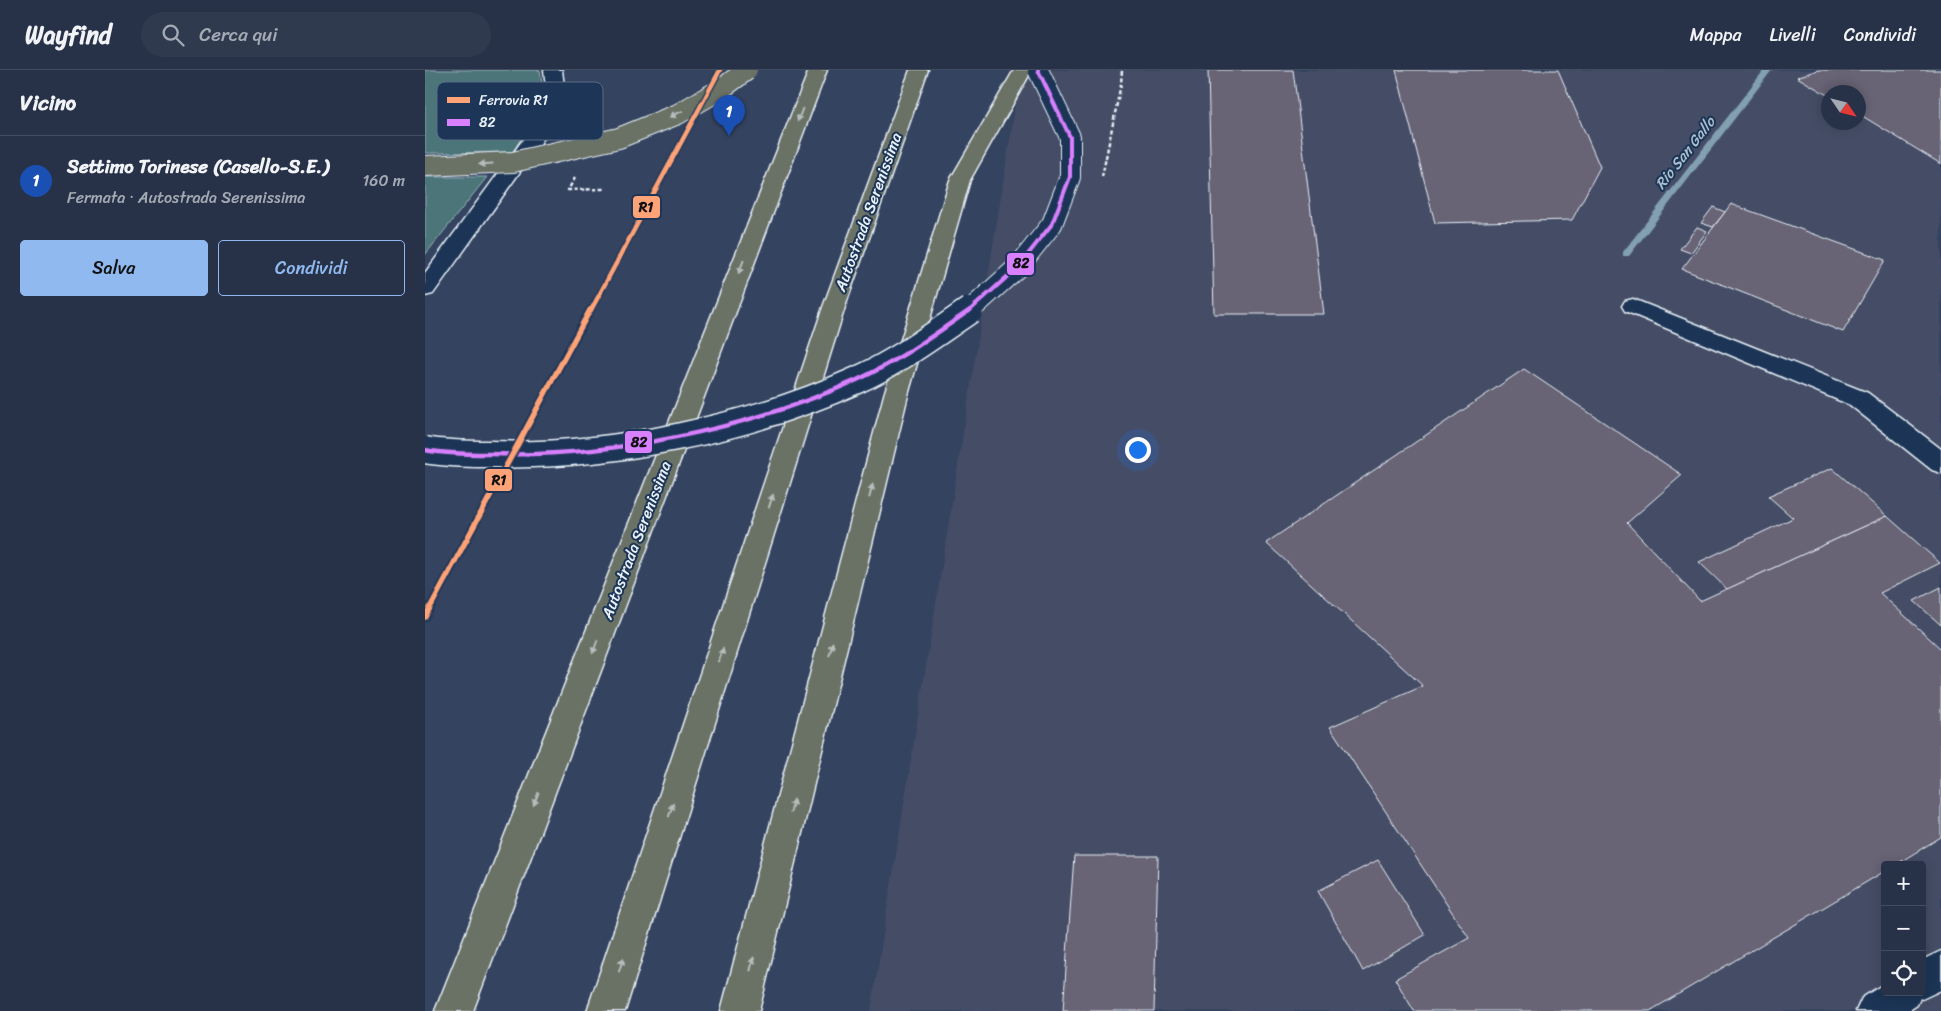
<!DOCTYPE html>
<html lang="it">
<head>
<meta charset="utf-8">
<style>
  :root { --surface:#273248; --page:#2f3a4f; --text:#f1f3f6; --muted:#a4aab4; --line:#434d60; --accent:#90b9f0 }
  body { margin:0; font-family:Sriracha,sans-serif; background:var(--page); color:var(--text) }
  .controls { position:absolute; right:15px; bottom:15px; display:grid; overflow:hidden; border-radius:5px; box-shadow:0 2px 12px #0003 }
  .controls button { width:45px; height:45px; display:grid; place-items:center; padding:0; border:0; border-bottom:1px solid var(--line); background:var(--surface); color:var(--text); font:25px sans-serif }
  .compass { position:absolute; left:1396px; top:15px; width:45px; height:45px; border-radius:50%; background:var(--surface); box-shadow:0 2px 12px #0003; rotate:125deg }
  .you { position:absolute; left:712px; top:379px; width:18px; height:18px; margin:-12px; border:4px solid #fff; border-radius:50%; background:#1a73e8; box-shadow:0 0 0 8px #1a73e833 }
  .badge { display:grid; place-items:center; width:32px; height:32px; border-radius:50%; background:var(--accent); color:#fff; font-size:16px; font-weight:700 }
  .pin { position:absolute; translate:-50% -41px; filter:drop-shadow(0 1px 2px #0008) }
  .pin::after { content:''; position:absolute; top:26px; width:18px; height:15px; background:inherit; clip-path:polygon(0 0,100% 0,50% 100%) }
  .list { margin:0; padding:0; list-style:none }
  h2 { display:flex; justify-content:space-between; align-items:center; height:65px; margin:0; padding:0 20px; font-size:21px }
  h2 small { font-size:16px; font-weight:400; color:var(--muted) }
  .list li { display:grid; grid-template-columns:32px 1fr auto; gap:15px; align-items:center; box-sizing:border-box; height:90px; padding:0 20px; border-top:1px solid var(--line) }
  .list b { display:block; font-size:19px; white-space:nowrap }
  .list p { margin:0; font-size:16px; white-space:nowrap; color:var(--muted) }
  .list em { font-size:16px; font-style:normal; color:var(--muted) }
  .actions { display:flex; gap:10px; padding:15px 20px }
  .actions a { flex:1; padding:11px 0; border:1px solid var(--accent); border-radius:5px; text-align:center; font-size:18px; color:var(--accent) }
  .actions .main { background:var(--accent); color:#111 }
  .icon { flex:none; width:28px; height:28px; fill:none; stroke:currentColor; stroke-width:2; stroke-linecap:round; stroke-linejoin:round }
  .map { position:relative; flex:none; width:1516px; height:941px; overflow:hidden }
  header { display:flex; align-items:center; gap:30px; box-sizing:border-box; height:70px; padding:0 25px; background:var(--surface); border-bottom:1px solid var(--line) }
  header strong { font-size:24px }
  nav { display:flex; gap:28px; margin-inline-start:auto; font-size:18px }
  .search { width:350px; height:45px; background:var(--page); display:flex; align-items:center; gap:12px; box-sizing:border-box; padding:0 18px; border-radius:28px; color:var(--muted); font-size:19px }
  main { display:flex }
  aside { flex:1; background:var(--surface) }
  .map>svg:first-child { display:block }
</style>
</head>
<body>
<header>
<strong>Wayfind</strong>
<div class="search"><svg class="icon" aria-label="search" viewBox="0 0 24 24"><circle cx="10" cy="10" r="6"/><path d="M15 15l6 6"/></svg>Cerca qui</div>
<nav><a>Mappa</a><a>Livelli</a><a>Condividi</a></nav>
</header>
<main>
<aside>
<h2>Vicino<small></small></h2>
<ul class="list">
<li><span class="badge" style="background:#1a4fb4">1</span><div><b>Settimo Torinese (Casello-S.E.)</b><p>Fermata · Autostrada Serenissima</p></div><em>160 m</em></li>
</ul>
<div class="actions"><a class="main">Salva</a><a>Condividi</a></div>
</aside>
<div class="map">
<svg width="1516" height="941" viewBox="0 0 1516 941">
  <rect width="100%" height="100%" fill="#344360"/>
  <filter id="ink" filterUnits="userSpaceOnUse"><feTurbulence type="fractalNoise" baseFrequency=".02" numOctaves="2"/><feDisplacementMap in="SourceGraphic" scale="10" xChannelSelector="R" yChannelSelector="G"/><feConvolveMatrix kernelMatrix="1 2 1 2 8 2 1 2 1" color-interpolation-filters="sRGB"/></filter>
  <g filter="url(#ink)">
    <path fill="#444d66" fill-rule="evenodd" d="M596 0H1516V941H446ZM1404 22H1434V52H1404ZM1460 795H1497V922H1460Z"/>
    <g fill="#4c7479" stroke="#9ab2b8">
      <path d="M0 0H115L119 28 88 82 0 83Z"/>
      <path d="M0 107H62L0 185Z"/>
    </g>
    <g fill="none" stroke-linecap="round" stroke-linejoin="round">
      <path fill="#82a0b1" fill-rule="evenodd" d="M1339 0H1347L1204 186H1198V182Z"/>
    </g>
    <g fill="#686475" stroke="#e8f1f8">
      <path d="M783 0H868L899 244H789Z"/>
      <path d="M971 0H1133L1175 97 1147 150 1010 153Z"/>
      <path d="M1393 0H1516V94L1434 44V22H1404V26L1372 7Z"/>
      <path d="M1306 134 1460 190 1418 262 1257 199Z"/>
      <path d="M1288 137 1300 142 1288 157 1276 153Z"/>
      <path d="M1272 157 1282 161 1266 183 1255 179Z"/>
      <path d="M1099 299 1257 405 1202 453 1275 531 1462 446 1515 493 1455 523 1516 579V767L1470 795H1460V801L1225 941H989L970 909 1044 868 905 657 998 616 841 473Z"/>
      <path d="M1407 398 1462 446 1302 519 1274 492 1368 448 1343 426Z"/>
      <path d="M1516 517V555L1489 531Z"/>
      <path d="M649 786H733L729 941H638Z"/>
      <path d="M953 790 1000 865 938 901 893 821Z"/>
    </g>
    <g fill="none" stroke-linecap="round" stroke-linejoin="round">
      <defs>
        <g id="street">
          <path d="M119 0H137L140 25 124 61 8 224 0 226V203L105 60 122 25Z"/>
          <path d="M1208 229 1443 323 1516 379V403L1507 400 1425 335 1200 241 1197 236 1200 231Z"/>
          <path d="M1516 881V920L1497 929 1495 928 1492 935 1483 941H1431L1437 928 1460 913V922H1497V890Z"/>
        </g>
        <g id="highway">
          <path d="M384 0H402L48 941H10Z"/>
          <path d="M485 0H503L420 237 200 941H162L398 237Z"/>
          <path d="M589 0H607L545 110 483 325 334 941H296L459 325 525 110Z"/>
        </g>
      </defs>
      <use href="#street" stroke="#e8f1f8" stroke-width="3"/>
      <use href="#highway" stroke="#e8f1f8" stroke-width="3"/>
      <g stroke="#e8f1f8" stroke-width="2.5" stroke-dasharray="4 2.5" stroke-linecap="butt">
        <path d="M677 107 696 14 697 0"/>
        <path d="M150 108 143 120 179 119"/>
      </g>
      <use href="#street" fill="#1d3557" fill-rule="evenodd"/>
      <use href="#highway" fill="#6a7165" fill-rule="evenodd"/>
      <defs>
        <path id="secondary-bridge-far1" d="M543 242 593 197 627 154 645 107V67L613 0"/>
        <path id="secondary-bridge" d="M0 380C21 384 43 384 64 384 184 388 323 359 432 310 472 292 509 265 545 240"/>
        <path id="highway-bridge" d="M0 96 88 92 194 68 253 44 296 19 322 0"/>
      </defs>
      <use href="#secondary-bridge-far1" stroke="#e8f1f8" stroke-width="22" stroke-linecap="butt"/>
      <use href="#secondary-bridge" stroke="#e8f1f8" stroke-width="29" stroke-linecap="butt"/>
      <use href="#highway-bridge" stroke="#e8f1f8" stroke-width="22" stroke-linecap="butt"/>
      <use href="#secondary-bridge-far1" stroke="#1d3557" stroke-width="20"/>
      <use href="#secondary-bridge" stroke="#1d3557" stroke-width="26"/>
      <use href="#highway-bridge" stroke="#6a7165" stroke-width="20"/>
      <defs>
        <path id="bus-1-far1" d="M543 242 593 197 627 154 645 107V67L613 0"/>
        <path id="bus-1" d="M0 380C21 384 43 384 64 384 184 388 323 359 432 310 472 292 509 265 545 240"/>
      </defs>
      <use href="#bus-1-far1" stroke="#1d3557" stroke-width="6"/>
      <use href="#bus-1" stroke="#1d3557" stroke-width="8"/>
      <use href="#bus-1-far1" stroke="#d880ff" stroke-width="4"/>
      <use href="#bus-1" stroke="#d880ff" stroke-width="4.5"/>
      <defs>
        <path id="rail-1-far1" d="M165 242 295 0"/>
        <path id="rail-1" d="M0 547 165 240"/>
      </defs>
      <use href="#rail-1-far1" stroke="#1d3557" stroke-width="7"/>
      <use href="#rail-1" stroke="#1d3557" stroke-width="9"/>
      <use href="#rail-1-far1" stroke="#fea277" stroke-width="4.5"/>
      <use href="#rail-1" stroke="#fea277" stroke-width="5.5"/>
    </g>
    <defs><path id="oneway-solid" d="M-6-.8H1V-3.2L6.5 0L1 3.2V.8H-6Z" transform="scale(1.25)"/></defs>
    <g fill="#b6bebd">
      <use href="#oneway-solid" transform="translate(251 44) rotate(155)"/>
      <use href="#oneway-solid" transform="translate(375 45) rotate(111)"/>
      <use href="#oneway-solid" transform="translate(61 94) rotate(177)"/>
      <use href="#oneway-solid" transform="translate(316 197) rotate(111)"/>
      <use href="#oneway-solid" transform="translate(446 421) rotate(-76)"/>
      <use href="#oneway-solid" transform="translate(346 431) rotate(-72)"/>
      <use href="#oneway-solid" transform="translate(170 577) rotate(111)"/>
      <use href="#oneway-solid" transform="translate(406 579) rotate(-76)"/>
      <use href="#oneway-solid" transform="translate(296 585) rotate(-72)"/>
      <use href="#oneway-solid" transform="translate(111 729) rotate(111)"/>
      <use href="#oneway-solid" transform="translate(367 736) rotate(-76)"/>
      <use href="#oneway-solid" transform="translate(246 740) rotate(-72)"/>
      <use href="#oneway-solid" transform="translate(327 894) rotate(-76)"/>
      <use href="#oneway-solid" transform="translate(196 895) rotate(-72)"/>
    </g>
  </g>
  <g text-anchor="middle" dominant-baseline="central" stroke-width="4" stroke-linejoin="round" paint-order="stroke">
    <g font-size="15" font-style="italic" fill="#acc2cf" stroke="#1d3557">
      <text transform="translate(1260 83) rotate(-52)">Rio San Gallo</text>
    </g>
    <g font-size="16" fill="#e8f1f8" stroke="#1d3557">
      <text transform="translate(443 142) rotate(-70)">Autostrada Serenissima</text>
      <text transform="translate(211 470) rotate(-69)">Autostrada Serenissima</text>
    </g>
  </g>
  <rect x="12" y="12" width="166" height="58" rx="8" fill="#1d3557" stroke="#5a6d87" stroke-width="1"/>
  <rect x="22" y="27" width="23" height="6" fill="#fea277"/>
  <rect x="22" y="49" width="23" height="7" fill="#d880ff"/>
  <g font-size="14" fill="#e8f1f8">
    <text x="54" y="35">Ferrovia R1</text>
    <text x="54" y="57">82</text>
  </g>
  <g stroke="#1d3557" stroke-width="2">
    <rect x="207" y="125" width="29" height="24" rx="5" fill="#fea277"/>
    <rect x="581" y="182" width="29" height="24" rx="5" fill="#d880ff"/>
    <rect x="199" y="360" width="29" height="24" rx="5" fill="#d880ff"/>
    <rect x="59" y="398" width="29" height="24" rx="5" fill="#fea277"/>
  </g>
  <g font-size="14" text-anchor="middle" font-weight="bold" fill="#111">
    <text x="221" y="142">R1</text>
    <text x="596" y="198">82</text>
    <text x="214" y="377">82</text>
    <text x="74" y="415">R1</text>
  </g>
</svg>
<div class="controls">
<button>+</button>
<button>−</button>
<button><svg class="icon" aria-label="locate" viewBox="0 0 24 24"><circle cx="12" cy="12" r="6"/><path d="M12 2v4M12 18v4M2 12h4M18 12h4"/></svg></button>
</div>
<svg class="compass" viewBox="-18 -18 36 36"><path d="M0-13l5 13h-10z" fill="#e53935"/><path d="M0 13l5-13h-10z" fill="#a4aab4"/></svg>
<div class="you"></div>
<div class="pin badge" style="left:304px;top:66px;background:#1a4fb4">1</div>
</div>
</main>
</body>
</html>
